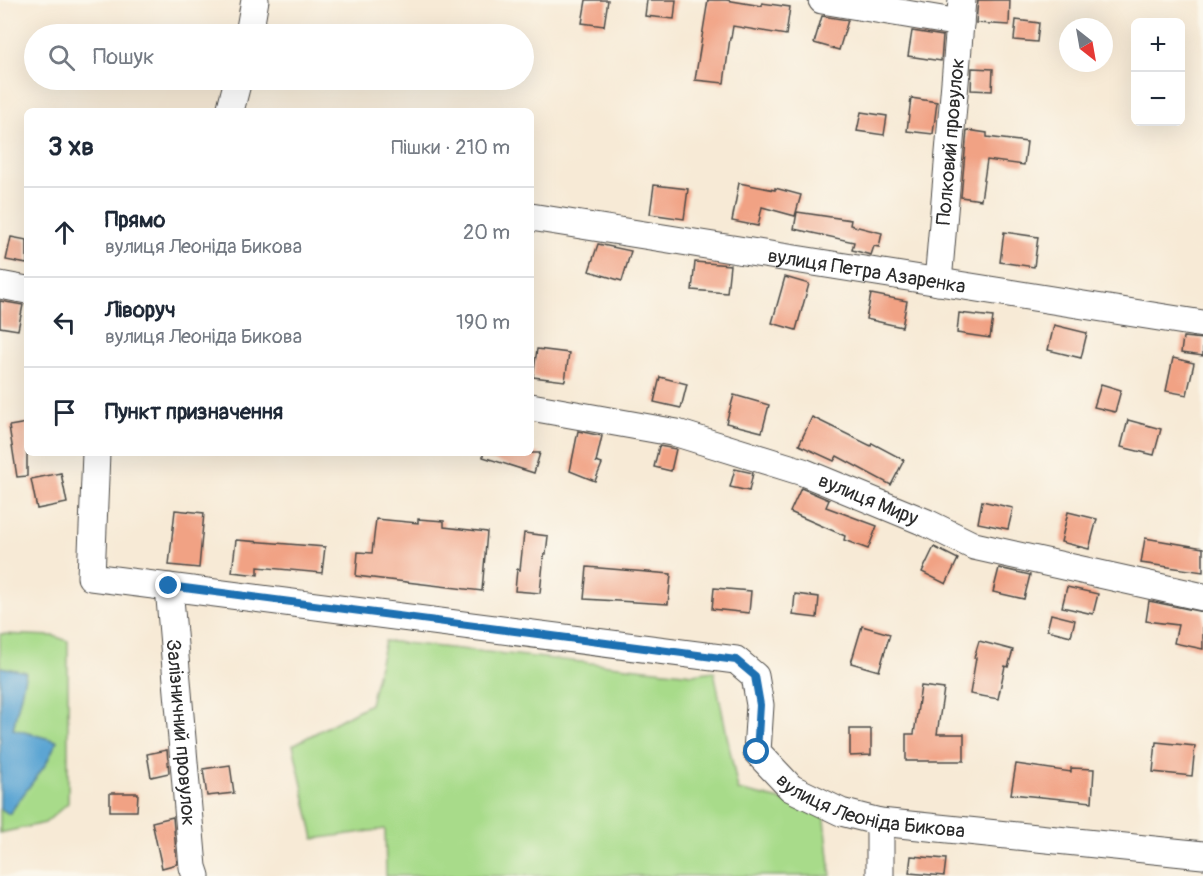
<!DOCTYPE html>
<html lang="uk">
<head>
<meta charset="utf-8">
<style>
  :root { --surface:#fff; --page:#f6f6f7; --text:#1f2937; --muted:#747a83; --line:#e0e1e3 }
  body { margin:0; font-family:Pangolin,sans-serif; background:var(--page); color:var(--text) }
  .controls { position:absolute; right:18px; top:18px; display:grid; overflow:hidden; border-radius:9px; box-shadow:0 6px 24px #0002 }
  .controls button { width:54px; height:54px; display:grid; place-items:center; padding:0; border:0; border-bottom:2px solid var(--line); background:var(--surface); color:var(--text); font:30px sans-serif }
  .compass { position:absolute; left:1059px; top:18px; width:54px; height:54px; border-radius:50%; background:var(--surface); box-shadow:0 6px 24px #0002; rotate:149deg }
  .stop { position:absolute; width:18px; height:18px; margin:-14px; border:4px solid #1f6fb2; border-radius:50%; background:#fff }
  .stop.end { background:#1f6fb2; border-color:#fff; box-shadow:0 2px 6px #0008 }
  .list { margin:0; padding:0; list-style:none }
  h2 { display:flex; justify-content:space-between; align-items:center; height:78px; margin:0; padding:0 24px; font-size:26px }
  h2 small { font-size:20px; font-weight:400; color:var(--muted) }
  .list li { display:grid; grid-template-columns:39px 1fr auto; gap:18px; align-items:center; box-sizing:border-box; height:90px; padding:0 24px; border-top:2px solid var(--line) }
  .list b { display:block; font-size:22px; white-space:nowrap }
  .list p { margin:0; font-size:20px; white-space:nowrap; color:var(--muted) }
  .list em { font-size:20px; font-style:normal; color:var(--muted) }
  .icon { flex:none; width:33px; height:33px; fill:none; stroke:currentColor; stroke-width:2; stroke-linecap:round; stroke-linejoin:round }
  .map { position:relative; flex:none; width:1203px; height:876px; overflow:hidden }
  .search { position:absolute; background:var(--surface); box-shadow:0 6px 24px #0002; left:24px; top:24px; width:510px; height:66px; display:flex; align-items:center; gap:15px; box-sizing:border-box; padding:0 21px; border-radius:33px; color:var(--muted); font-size:22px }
  .panel { position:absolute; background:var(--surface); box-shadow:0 6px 24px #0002; left:24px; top:108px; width:510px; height:348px; border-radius:9px }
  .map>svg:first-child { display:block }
</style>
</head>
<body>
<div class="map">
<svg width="1203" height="876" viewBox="0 0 1203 876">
  <rect width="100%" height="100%" fill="#fbf7ec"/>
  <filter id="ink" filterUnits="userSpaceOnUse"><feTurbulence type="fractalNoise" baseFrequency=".0167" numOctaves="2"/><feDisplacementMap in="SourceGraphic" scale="12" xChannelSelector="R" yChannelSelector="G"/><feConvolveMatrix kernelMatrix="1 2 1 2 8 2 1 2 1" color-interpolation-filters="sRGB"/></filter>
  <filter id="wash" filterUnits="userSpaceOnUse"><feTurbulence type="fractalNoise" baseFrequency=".008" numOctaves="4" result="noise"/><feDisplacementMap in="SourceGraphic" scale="24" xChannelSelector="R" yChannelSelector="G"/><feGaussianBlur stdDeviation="1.35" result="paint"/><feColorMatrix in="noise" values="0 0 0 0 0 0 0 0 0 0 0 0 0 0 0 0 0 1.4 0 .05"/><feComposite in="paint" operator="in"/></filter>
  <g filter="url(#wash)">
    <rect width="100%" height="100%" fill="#f7ead6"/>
    <g fill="#a8db8a" stroke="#6a835a" stroke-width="1.5">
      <path d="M0 634 54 636 68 641V803L45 823 0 833V808L10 814 57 741 13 729 26 672 0 667Z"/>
      <path d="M385 641 693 674 714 671 738 790 824 810 831 876H386L385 829 314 839 293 745 370 704Z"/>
    </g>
    <path fill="#5ba5d3" stroke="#43687f" stroke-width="1.5" d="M0 667 26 672 13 729 57 741 46 764 9 814 0 808Z"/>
    <g id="blocks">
      <g fill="#f1a284">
        <path d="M586 0H608L604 26 582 23Z"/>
        <path d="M647 0H676L674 19 645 16Z"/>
        <path d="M708 0H726L762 6V3L790 7 786 35 733 26 731 38H730L724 83 695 80Z"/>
        <path d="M978 0H1010L1009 25 976 23Z"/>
        <path d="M822 16 848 20 839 50 814 43Z"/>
        <path d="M1016 20 1039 23 1037 42 1014 40Z"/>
        <path d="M912 31 943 36 941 61 908 56Z"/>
        <path d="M972 68 993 69 992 91 971 90Z"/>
        <path d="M911 98 937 102 933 134 907 131Z"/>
        <path d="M861 112 887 116 884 135 857 131Z"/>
        <path d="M967 130 987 133V137L1027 142 1024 165 987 160 981 200 961 197Z"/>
        <path d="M739 183 775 190V188L801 195 795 216 762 207 758 226 732 221Z"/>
        <path d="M654 185 688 189 684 219 650 214Z"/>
        <path d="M797 212 851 220 850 225 882 233 879 247 874 246 871 255 852 250 854 242 794 229Z"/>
        <path d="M1004 232 1038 237 1034 267 1000 262Z"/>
        <path d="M11 237 27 240V264L6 260Z"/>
        <path d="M598 244 631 251 622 281 589 271Z"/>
        <path d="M695 262 730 265 727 293 692 290Z"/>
        <path d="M785 277 809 284 796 330 772 323Z"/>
        <path d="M871 294 907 301 902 327 866 319Z"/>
        <path d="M0 301 23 305 18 330 0 327Z"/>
        <path d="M959 313 993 317 990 338 957 333Z"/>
        <path d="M1054 325 1087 333 1081 358 1048 350Z"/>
        <path d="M1183 337 1203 339V356L1181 353Z"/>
        <path d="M537 349 569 353 565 381 533 377Z"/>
        <path d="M1173 358 1194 363 1187 395 1166 391Z"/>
        <path d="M660 377 687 384 681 408 654 402Z"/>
        <path d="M1101 384 1121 390 1115 412 1094 407Z"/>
        <path d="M734 395 769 405 762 432 726 423Z"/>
        <path d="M812 417 871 446 872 443 904 460 891 485 837 456 834 461 799 445Z"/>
        <path d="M1128 420 1161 429 1154 455 1121 447Z"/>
        <path d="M27 423V476L17 477 9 426Z"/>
        <path d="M578 431 602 436 596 462 602 464 595 481 570 471Z"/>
        <path d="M659 446 676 449 671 471 654 467Z"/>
        <path d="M483 453H540L534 473 483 457Z"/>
        <path d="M735 469 753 473 749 491 730 487Z"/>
        <path d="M61 473 67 503 37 509 31 479Z"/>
        <path d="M801 488 829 500 826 507 877 526 868 549 844 540 845 536 790 512Z"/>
        <path d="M982 501 1013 508 1008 529 978 523Z"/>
        <path d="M175 510 204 513 199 568 169 565Z"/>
        <path d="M1068 512 1097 519 1089 549 1061 542Z"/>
        <path d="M376 519 418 523V519L444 521V527L487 532 482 591 356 576 358 552 372 553Z"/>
        <path d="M524 533 548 536 546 554H544L540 593 515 591 517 569 520 570Z"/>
        <path d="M1145 538 1203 548V572L1141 563Z"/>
        <path d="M236 540 325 547 322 573 258 567V575L232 572Z"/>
        <path d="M934 547 958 559 946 584 922 572Z"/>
        <path d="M587 567 671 574 668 604 584 599Z"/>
        <path d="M999 568 1030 575 1024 599 993 592Z"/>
        <path d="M1067 587 1098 594 1093 614 1062 607Z"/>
        <path d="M714 588 751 591 749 613 712 609Z"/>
        <path d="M795 594 819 597 817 618 793 615Z"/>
        <path d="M1149 601 1203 612V649L1174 643 1178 625 1146 621Z"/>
        <path d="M1051 614 1075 620 1071 636 1047 630Z"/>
        <path d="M862 626 890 634 879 671 851 663Z"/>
        <path d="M979 641 1013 650 1008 667 1005 666 998 699 970 694 976 658H974Z"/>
        <path d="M921 686 944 689 937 734H964V761H906V734H914Z"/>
        <path d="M850 729H871V755L850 756Z"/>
        <path d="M1156 742 1195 746 1192 776 1153 772Z"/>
        <path d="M167 750 169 773 151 777 147 754Z"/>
        <path d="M1016 764 1071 772V768L1094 769 1092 802 1011 794Z"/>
        <path d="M230 765 234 793 207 796 203 769Z"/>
        <path d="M110 793H138L137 811H110Z"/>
        <path d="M173 817 177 864 162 868 152 822Z"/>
        <path d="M911 856 946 859 944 876 909 873Z"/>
      </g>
    </g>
  </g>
  <g filter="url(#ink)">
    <use href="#blocks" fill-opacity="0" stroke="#4a4845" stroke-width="1.5"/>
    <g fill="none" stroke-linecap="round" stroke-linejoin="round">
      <defs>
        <g id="minor">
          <path d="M822 0 960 23"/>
          <path d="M249 34 255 0"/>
          <path d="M230 111 238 80"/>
          <path id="s1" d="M531 217 1203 324"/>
          <path id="s2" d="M938 282 962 0"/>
          <path d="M0 285 27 290"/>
          <path id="s3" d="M531 407 677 433 803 472 927 523 974 546 1203 597"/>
          <path id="s4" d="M96 453 91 577 736 660 755 676 760 705 757 752 791 788 841 812 880 822 1203 855"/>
          <path id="s5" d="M169 587 193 867 196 876"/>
          <path d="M880 876V822"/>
        </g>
      </defs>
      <use href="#minor" stroke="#4a4845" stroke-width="29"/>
      <use href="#minor" stroke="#fff" stroke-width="27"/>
    </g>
  </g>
  <g fill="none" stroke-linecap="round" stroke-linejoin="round" filter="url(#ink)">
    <path stroke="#1f6fb2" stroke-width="8" d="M169 586 736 660 755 676 760 705 757 752"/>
  </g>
  <g text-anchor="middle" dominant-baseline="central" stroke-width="4.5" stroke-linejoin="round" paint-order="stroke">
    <g font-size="20" fill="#2b2b2b" stroke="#fbf7ec">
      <text stroke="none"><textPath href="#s2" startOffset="141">Полковий провулок</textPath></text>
      <text stroke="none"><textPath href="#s1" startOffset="340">вулиця Петра Азаренка</textPath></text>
      <text stroke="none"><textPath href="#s3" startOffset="351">вулиця Миру</textPath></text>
      <text stroke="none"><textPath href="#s5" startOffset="146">Залізничний провулок</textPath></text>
      <text stroke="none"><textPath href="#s4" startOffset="1008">вулиця Леоніда Бикова</textPath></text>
    </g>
  </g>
</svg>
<div class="controls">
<button>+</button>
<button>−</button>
</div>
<svg class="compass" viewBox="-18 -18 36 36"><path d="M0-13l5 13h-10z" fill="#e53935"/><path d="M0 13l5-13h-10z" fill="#747a83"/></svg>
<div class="stop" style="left:757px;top:752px"></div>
<div class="stop end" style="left:169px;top:586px"></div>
<div class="search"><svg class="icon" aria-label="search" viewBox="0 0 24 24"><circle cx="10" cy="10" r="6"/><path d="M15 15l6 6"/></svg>Пошук</div>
<section class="panel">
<h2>3 хв<small>Пішки · 210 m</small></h2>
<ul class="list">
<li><svg class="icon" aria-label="ahead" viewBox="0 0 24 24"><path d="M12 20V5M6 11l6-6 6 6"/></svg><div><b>Прямо</b><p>вулиця Леоніда Бикова</p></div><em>20 m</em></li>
<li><svg class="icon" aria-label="left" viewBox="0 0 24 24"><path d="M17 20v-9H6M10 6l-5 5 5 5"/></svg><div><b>Ліворуч</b><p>вулиця Леоніда Бикова</p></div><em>190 m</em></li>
<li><svg class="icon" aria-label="arrive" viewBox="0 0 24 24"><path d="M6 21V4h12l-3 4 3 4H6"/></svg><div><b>Пункт призначення</b></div></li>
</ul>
</section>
</div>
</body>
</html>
